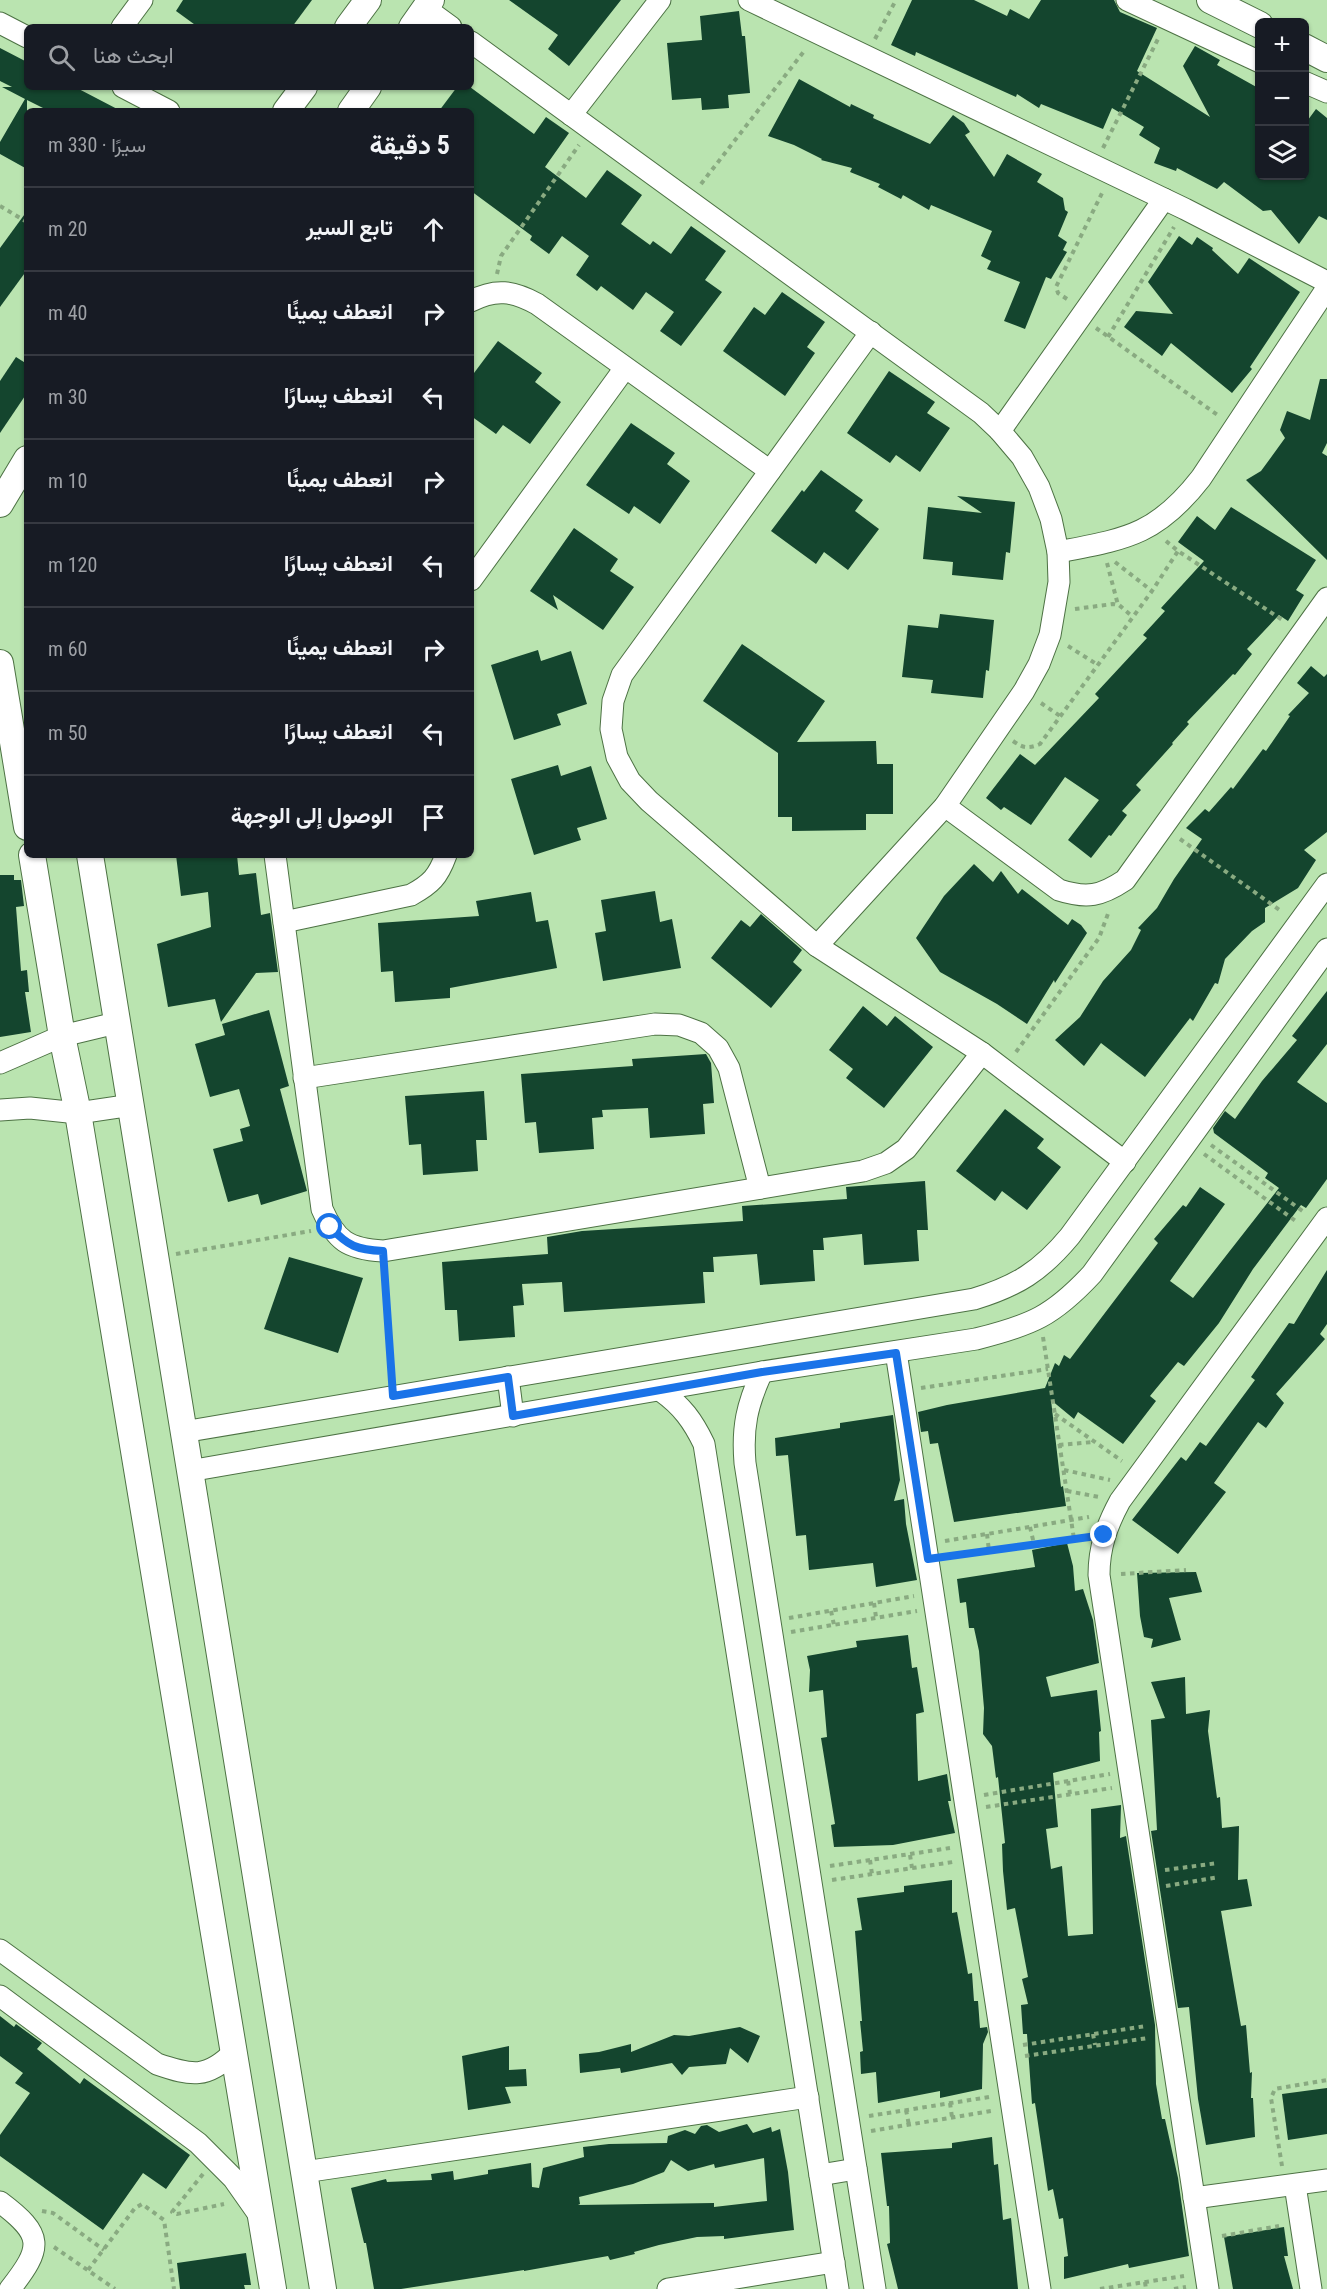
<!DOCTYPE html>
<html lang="ar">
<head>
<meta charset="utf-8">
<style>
  :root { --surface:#171b24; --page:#242831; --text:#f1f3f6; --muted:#9ea1a6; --line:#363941 }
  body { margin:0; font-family:"Roboto Condensed",Vazirmatn,sans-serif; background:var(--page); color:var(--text); direction:rtl }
  .controls { position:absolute; right:18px; top:18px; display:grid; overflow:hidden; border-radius:9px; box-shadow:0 2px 4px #0004 }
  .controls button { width:54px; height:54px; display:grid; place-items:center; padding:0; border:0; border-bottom:2px solid var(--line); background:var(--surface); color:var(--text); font:30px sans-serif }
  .stop { position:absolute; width:18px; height:18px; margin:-14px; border:4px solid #1a73e8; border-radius:50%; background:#fff }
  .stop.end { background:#1a73e8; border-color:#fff; box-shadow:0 2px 6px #0008 }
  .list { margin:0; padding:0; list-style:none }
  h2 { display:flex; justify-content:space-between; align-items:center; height:78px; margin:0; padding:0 24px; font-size:26px }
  h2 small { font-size:20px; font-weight:400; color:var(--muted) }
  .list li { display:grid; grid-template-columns:39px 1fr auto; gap:18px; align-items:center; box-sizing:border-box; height:84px; padding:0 24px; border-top:2px solid var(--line) }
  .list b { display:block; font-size:22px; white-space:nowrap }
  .list em { font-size:20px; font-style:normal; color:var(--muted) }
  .icon { flex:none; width:33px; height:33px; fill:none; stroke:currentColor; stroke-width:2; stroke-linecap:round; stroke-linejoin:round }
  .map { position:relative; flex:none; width:1327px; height:2289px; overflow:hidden; direction:ltr }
  .search { position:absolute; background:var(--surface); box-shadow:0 2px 4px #0004; left:24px; top:24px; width:450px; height:66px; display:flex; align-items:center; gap:15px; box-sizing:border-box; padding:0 21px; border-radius:9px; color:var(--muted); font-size:22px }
  .panel { position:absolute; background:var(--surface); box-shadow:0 2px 4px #0004; left:24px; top:108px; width:450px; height:750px; border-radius:9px; direction:rtl }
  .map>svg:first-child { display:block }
</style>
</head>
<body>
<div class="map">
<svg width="1327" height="2289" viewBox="0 0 1327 2289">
  <rect width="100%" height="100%" fill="#bae4b0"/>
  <g fill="#14452e" fill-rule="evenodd">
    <path d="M183 0H312L292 27H198L176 11Z"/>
    <path d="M509 0H621L569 66 548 49 558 35Z"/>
    <path d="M912 0H974L1007 16 1010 9 1029 19 1041 0H1114L1120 12 1157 28 1137 71 1210 117 1183 66 1195 46 1220 60 1217 65 1260 89V176H1305V124L1316 109 1327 118V220L1319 216 1299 244 1271 210 1263 211 1224 182 1217 189 1177 168 1176 171 1154 163 1160 148 1139 135 1144 127 1112 108 1103 129 1041 104 1039 108 1017 94 1016 97 916 52 915 56 891 45Z"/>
    <path d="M739 11 742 36H745L750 93 728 95 729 108 702 110 701 98 672 100 667 43 702 40 700 16Z"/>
    <path d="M0 48 27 62V87H75L121 111H49L27 100V169L0 154V142L25 99 2 87H12L0 81Z"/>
    <path d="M799 79 850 107 851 104 874 115 873 118 930 144 953 115 964 123 970 132 965 135 994 177 1007 154 1042 174 1037 182 1063 198 1065 210 1068 212 1058 236 1067 242 1063 250 1067 252 1051 279 1046 277 1025 329 1004 321 1020 282 987 269 991 261 981 256 992 231 931 205 929 210 903 195 901 199 878 187 880 184 850 172 852 168 821 160 822 159 794 145 768 136Z"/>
    <path d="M457 87H470L534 134 546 117 569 133 545 167 586 198 607 170 642 195 621 224 650 245 653 241 671 254 691 226 726 251 705 280 722 292 681 346 660 331 674 312 646 292 633 310 601 286 597 291 576 275 589 256 562 236 549 254 530 240 532 236 471 191V111H439Z"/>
    <path d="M27 211V270L0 307V248Z"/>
    <path d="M1179 236 1192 245 1197 237 1213 248 1212 250 1238 274 1249 258 1300 292 1250 367 1252 369 1232 393 1171 343 1162 356 1124 327 1136 311 1173 314 1148 282Z"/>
    <path d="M782 292 825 322 807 347 815 353 785 396 723 351 754 307 765 315Z"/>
    <path d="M498 341 542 373 535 382 561 402 530 444 503 425 496 434 471 416V377Z"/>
    <path d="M16 357 27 364V393L0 433V381Z"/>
    <path d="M889 371 935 402 927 413 950 428 920 472 896 455 890 463 847 433Z"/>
    <path d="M1320 379H1327V443L1322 453 1327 456V560L1246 480 1261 471 1285 438 1280 430 1287 411 1310 420Z"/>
    <path d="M631 423 675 453 667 464 690 481 660 524 634 506 629 514 586 485Z"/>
    <path d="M821 470 863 500 855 511 879 529 848 570 824 552 816 564 771 531 802 490 804 492Z"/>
    <path d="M957 496 1015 502 1010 553 1006 552 1003 580 952 575 953 562 923 559 928 507 982 513Z"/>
    <path d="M1231 507 1316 560 1296 590 1304 595 1288 621 1279 615 1247 649 1252 654 1235 675 1233 674 1187 722 1189 724 1172 743 1173 744 1136 785 1141 790 1122 811 1127 815 1111 836 1109 835 1091 858 1068 840 1099 800 1065 777 1031 825 1004 807 1001 810 986 798 1020 754 1035 765 1099 698 1095 694 1147 638 1143 635 1165 611 1161 608 1204 561 1178 542 1197 516 1215 530Z"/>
    <path d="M574 528 618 559 610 571 634 587 603 630 553 595 558 610 530 591Z"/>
    <path d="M940 614 994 620 989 671 986 670 983 698 931 693 933 680 902 677 908 625 938 628Z"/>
    <path d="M742 644 825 701 797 742 876 741 877 764H893V814H866V830L792 831V817H778V753L703 701Z"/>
    <path d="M538 650 541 661 571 651 587 704 557 714 561 725 514 740 491 665Z"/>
    <path d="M1311 666 1324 677 1327 674V832L1304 850 1316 860 1298 888 1265 908V922L1252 931 1225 959 1218 984 1215 983 1193 1021 1190 1018 1145 1077 1101 1043 1084 1066 1055 1040 1080 1017 1103 981 1131 950 1141 930 1138 928 1157 908 1174 879 1202 839 1186 828 1205 809 1209 812 1231 787 1233 789 1263 749 1266 751 1290 716 1288 715 1309 693 1297 683Z"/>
    <path d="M558 765 561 776 591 766 607 819 577 828 581 840 534 855 511 779Z"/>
    <path d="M176 855H237L239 875 256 873 261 915 270 913 278 972 256 973 221 1022 215 999 168 1007 157 944 211 927 208 892 181 896Z"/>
    <path d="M974 864 993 882 1001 871 1018 894 1022 889 1068 925 1072 919 1081 925 1087 933 1055 983 1054 980 1027 1024 997 1004 940 972 916 938 944 896Z"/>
    <path d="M0 875H14V880H21L24 906 16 907 21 971 27 970 29 992H25L31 1032 0 1037Z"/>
    <path d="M655 891 660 922 672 919 681 968 603 981 595 933 606 931 601 900Z"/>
    <path d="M531 892 536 922 548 920 557 968 450 988V998L395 1002 393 971 381 972 378 923 479 916 476 901Z"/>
    <path d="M761 914 802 950 793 962 802 970 771 1008 711 958 741 920 750 927Z"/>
    <path d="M1327 991V1044L1297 1082 1327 1103V1179L1306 1208 1301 1205 1253 1269 1219 1323 1184 1366 1178 1362 1150 1396 1156 1401 1123 1444 1078 1412 1074 1419 1051 1400 1061 1487 1063 1486 1066 1506 954 1522 938 1443 930 1444 928 1431 921 1432 918 1412 947 1405 1045 1388 1055 1363 1059 1366 1064 1355 1070 1359 1158 1243 1154 1239 1183 1205 1186 1207 1200 1187 1225 1204 1170 1281 1193 1298 1279 1188 1265 1178 1268 1173 1214 1133 1213 1128 1225 1111 1235 1119 1262 1081 1297 1040 1292 1036Z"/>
    <path d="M863 1006 887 1026 895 1016 933 1047 884 1108 846 1078 853 1069 829 1050Z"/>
    <path d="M269 1010 289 1086 280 1089 307 1191 261 1205 258 1194 228 1202 213 1149 243 1141 240 1129 250 1126 239 1089 210 1097 195 1044 225 1035 222 1024Z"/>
    <path d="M706 1054 711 1063 714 1103 703 1104 705 1134 650 1138 648 1108 602 1110 603 1117 592 1118 594 1149 539 1153 536 1122 525 1123 521 1074 633 1066 632 1059Z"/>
    <path d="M484 1091 487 1140H476L478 1171 423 1175 421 1144 409 1145 405 1096Z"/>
    <path d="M1005 1109 1044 1139 1037 1148 1061 1167 1027 1210 1002 1191 995 1201 956 1171Z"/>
    <path d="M925 1181 928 1230H917L919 1261 864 1265 862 1234 823 1238 824 1250H813L815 1281 760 1285 757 1254 713 1257 714 1272H703L705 1303 564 1312 562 1282 522 1284 524 1305 513 1306 515 1337 459 1341 457 1310H445L442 1262 548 1254 547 1237 582 1231 743 1221 742 1206 847 1199 846 1187Z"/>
    <path d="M289 1257 363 1278 338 1353 264 1329Z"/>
    <path d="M1327 1270V1324L1320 1334 1325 1339 1276 1394 1284 1403 1266 1428 1258 1422 1214 1483 1226 1492 1178 1554 1132 1520 1181 1457 1186 1461 1200 1442 1206 1446 1255 1380 1251 1377 1289 1323 1294 1324Z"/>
    <path d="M893 1415 900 1480 894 1501 904 1499 906 1524 917 1580 876 1587 873 1563 809 1570 806 1535 796 1536 788 1455 776 1456 775 1438 840 1428V1423Z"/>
    <path d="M1067 1543 1073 1566 1075 1591 1083 1589 1093 1620 1099 1663 1046 1677 1051 1697 1097 1690 1101 1731 1099 1732 1100 1761 1053 1773 1058 1827 1046 1829 1051 1869 1062 1866 1068 1936 1093 1934 1091 1809 1121 1805 1120 1838 1126 1836 1155 2025 1156 2084 1162 2119H1165L1178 2178 1189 2256 1129 2268 1128 2264 1064 2279V2257L1068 2256 1063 2218 1059 2219 1053 2189 1048 2191 1035 2103 1032 2104 1027 2034H1023L1021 2005 1028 2004 1022 1979 1028 1977 1015 1908 1007 1910 1003 1871 1002 1844 1005 1843 998 1777 996 1778 992 1746 983 1734 984 1708 979 1651 974 1628H969L966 1602 960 1603 957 1579 1035 1567 1032 1550Z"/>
    <path d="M1196 1572 1202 1592 1169 1598 1181 1640 1151 1648 1153 1639 1144 1637 1140 1616 1137 1573Z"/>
    <path d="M908 1635 912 1668 917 1667 924 1712 916 1714 918 1781 947 1774 951 1801H948L955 1833 893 1845 834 1847 831 1825 835 1824 821 1738 827 1737 823 1690 809 1692 810 1670 807 1656 857 1647 856 1641Z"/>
    <path d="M1185 1677 1186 1714 1210 1710 1208 1731 1217 1798 1220 1797 1222 1828 1239 1826 1238 1880 1247 1879 1252 1906 1221 1911 1241 2026 1246 2025 1250 2073 1252 2072 1251 2098H1253L1255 2137 1206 2145 1198 2099 1189 2007 1178 2008 1151 1831 1157 1830 1151 1720 1165 1718 1151 1682Z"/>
    <path d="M952 1880V1913L957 1912 968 1974 972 1973 974 2001H978L980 2028 987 2027 988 2032 983 2044 982 2089 940 2098V2091L878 2103 876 2072 861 2074 860 2052 863 2051 860 2021H862L855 1931 862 1930 857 1898 904 1892V1886Z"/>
    <path d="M0 2016 14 2027 16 2024 42 2043 37 2049 80 2084 84 2078 190 2155 166 2189 143 2173 103 2230 0 2156V2135L30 2093 15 2083 23 2073 0 2056Z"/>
    <path d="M740 2027 760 2036 748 2063 730 2048 726 2064 689 2067 682 2075 672 2063 621 2073 620 2068 580 2073 579 2054 599 2052 631 2044V2052L674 2035 689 2036Z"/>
    <path d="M509 2046V2070L526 2069 527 2086 505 2087 511 2103 468 2110 462 2056Z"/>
    <path d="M1327 2088V2134L1288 2140 1282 2094Z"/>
    <path d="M747 2124 753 2133 771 2127 772 2132 780 2129 788 2172 794 2230 724 2239V2236L697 2237 659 2245 634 2252 635 2254 610 2260 608 2256 524 2271V2270L401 2289H374L366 2243H364L351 2188 386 2179 387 2182 432 2180 431 2174 453 2171 454 2180 488 2174V2170L531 2163 532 2187 539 2188 543 2168 584 2157 583 2147 609 2144 667 2143 668 2136 685 2130 695 2134 701 2126 707 2125 719 2132ZM764 2158 767 2201 714 2207V2203L578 2205 580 2204 579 2197 633 2184 664 2172 671 2160 688 2171 714 2164 715 2168Z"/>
    <path d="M992 2137 994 2165 998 2164 1003 2220 1011 2218 1018 2289H898L887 2244 890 2243 889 2206H887L881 2153 952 2148V2143Z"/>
    <path d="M1284 2227 1288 2256H1284L1293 2289H1233L1224 2237Z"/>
    <path d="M246 2253 251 2285H244L245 2289H180L177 2263Z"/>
  </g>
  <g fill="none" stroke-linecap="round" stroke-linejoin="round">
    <defs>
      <g id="minor">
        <path d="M749 0 1185 209 1327 282"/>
        <path d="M1127 0 1260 62"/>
        <path d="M425 8 451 27"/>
        <path d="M0 23 27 37"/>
        <path d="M122 27 142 0"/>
        <path d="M471 42 981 413 1000 431 1022 457 1039 487 1051 519 1058 552 1059 582 1050 635 1039 664 1024 691 945 806 817 946"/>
        <path d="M1304 82 1327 92"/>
        <path d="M123 87 169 111"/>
        <path d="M571 115 660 0"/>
        <path d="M471 301C496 288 513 291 537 304L770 471"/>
        <path d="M871 332 622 675 613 701 611 729 617 757 630 781 649 801 817 946 982 1053 1125 1162"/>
        <path d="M1000 431 1164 199"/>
        <path d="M1058 552C1125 539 1156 536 1201 478L1327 288"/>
        <path d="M471 580 625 368"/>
        <path d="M945 806 1059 890C1087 899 1101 896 1125 880L1327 598"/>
        <path d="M275 855 322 1209C336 1241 348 1249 383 1251L863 1171 886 1163 906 1149 982 1053"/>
        <path d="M284 922 411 895C431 884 438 877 446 855"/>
        <path d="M0 1063 62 1036 116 1023"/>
        <path d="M304 1078 655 1024 679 1025 701 1033 718 1048 729 1068 760 1188"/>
        <path d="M0 1110 30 1108 78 1113 132 1105"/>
        <path d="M896 1352 1040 2289"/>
        <path d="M762 1372C747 1405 742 1427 745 1463L875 2289"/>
        <path d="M508 1377 513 1416"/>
        <path d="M661 1391C682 1406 693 1421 704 1444L838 2289"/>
        <path d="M183 1432 974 1299C1017 1286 1041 1271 1070 1236L1327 884"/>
        <path d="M189 1471 762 1372 976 1339C1032 1325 1053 1316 1092 1274L1327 949"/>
        <path d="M0 1950 157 2064C192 2076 207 2079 234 2052"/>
        <path d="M0 1996 198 2143 233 2178 259 2215"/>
        <path d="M304 2172 808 2097"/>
        <path d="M820 2175 856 2169"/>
        <path d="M1295 2185 1311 2289"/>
        <path d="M1194 2198 1327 2180"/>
        <path d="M0 2202C44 2235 43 2247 10 2289"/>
        <path d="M668 2289 834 2262"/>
        <path d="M1208 2289 1099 1575C1099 1547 1107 1525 1120 1501L1327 1218"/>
      </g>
      <g id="tertiary">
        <path d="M1210 0 1260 25"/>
        <path d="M348 27 368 0"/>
        <path d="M412 27 431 0"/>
        <path d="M1304 47 1327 59"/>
        <path d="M286 111 304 87"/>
        <path d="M351 111 368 87"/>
        <path d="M0 504 27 459"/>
        <path d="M0 663 27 827"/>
        <path d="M32 855 62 1036 78 1113 273 2289"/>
        <path d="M90 855 323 2289"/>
      </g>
    </defs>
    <use href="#minor" stroke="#4d7244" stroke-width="23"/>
    <use href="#tertiary" stroke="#4d7244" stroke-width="28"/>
    <g stroke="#89aa81" stroke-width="4" stroke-dasharray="4.5 4.5" stroke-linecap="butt">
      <path d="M875 39 896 0"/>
      <path d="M1103 148 1159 37"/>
      <path d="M701 184 805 50"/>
      <path d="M0 206 27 222"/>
      <path d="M497 274 501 256 579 145"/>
      <path d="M1067 299 1058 293 1056 287 1103 191"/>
      <path d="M1096 328 1219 416"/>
      <path d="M1108 337 1174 227"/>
      <path d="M1166 541 1178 551 1284 621"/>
      <path d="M1115 562 1152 591"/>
      <path d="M1107 563 1118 605"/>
      <path d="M1075 609 1113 604 1119 605 1133 617"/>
      <path d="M1068 646 1098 665"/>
      <path d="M1041 703 1060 716"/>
      <path d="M1013 741C1023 748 1028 749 1040 744L1152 591 1178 551"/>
      <path d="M1180 839 1281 911"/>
      <path d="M1016 1052 1099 938 1109 911"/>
      <path d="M1211 1145 1304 1212"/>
      <path d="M1204 1154 1297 1222"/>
      <path d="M176 1254 311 1231"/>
      <path d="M384 1273 391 1376"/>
      <path d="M1043 1337 1074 1539"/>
      <path d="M921 1388 1048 1369"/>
      <path d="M1055 1414 1122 1461"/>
      <path d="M1059 1445 1093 1442"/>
      <path d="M1064 1470 1110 1480"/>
      <path d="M1067 1491 1099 1497"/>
      <path d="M1030 1527 1034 1544"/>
      <path d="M987 1534 989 1551"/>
      <path d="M945 1541 1089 1517"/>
      <path d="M947 1556 1082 1537"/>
      <path d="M1121 1574 1186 1570"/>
      <path d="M874 1603 876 1617"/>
      <path d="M831 1611 834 1625"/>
      <path d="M789 1618 914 1596"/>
      <path d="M791 1632 917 1611"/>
      <path d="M1068 1781 1070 1794"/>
      <path d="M984 1795 1110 1774"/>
      <path d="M986 1807 1112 1788"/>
      <path d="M910 1855 912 1868"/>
      <path d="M870 1860 872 1874"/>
      <path d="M830 1866 950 1848"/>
      <path d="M1165 1870 1218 1863"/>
      <path d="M832 1880 953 1862"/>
      <path d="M1166 1886 1219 1877"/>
      <path d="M1093 2034 1095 2045"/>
      <path d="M1023 2045 1146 2026"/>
      <path d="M1025 2056 1148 2038"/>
      <path d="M950 2103 952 2117"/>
      <path d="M906 2110 909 2125"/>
      <path d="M869 2116 989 2097"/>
      <path d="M871 2131 991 2111"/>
      <path d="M1282 2166 1271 2098 1275 2089 1280 2088 1327 2080"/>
      <path d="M203 2174 172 2212 177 2214 224 2204"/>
      <path d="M42 2211 53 2213 104 2250"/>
      <path d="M1222 2236 1279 2226"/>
      <path d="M54 2247 115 2289"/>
      <path d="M88 2270 135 2208 142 2204 164 2220 174 2289"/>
      <path d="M1145 2282 1146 2289"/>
      <path d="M1100 2289 1184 2276"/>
      <path d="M1174 2289 1186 2287"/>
    </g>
    <use href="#minor" stroke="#fff" stroke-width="21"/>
    <use href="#tertiary" stroke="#fff" stroke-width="26"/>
  </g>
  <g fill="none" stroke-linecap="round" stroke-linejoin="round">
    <path stroke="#1a73e8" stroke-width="8" d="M330 1227C348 1246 357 1250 383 1251L393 1396 508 1377 513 1416 762 1372 896 1353 928 1559 1104 1535"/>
  </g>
</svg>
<div class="controls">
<button>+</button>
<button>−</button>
<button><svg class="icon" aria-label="layers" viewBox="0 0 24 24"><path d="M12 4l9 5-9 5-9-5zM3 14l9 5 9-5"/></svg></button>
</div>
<div class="stop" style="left:330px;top:1227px"></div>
<div class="stop end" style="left:1104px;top:1535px"></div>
<div class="search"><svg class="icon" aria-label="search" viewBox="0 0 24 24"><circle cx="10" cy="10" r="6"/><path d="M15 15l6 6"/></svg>ابحث هنا</div>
<section class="panel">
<h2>5 دقيقة<small>سيرًا · 330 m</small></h2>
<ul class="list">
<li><svg class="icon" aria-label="ahead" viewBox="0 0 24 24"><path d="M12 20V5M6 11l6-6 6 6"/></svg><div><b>تابع السير</b></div><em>20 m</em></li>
<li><svg class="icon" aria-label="right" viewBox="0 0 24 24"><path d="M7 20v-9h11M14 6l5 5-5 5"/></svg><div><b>انعطف يمينًا</b></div><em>40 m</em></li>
<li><svg class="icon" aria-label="left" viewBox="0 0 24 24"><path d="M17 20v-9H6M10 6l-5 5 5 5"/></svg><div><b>انعطف يسارًا</b></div><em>30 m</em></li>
<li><svg class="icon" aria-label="right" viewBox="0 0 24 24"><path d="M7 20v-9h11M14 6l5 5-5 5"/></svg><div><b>انعطف يمينًا</b></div><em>10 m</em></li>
<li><svg class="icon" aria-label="left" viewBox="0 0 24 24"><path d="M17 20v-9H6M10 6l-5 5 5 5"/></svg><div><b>انعطف يسارًا</b></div><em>120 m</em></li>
<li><svg class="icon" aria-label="right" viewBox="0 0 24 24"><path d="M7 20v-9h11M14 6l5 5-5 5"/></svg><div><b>انعطف يمينًا</b></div><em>60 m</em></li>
<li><svg class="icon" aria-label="left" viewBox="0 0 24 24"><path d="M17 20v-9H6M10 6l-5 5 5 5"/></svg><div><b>انعطف يسارًا</b></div><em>50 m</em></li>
<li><svg class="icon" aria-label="arrive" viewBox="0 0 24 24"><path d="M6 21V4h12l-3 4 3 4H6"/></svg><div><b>الوصول إلى الوجهة</b></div></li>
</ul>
</section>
</div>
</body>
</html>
